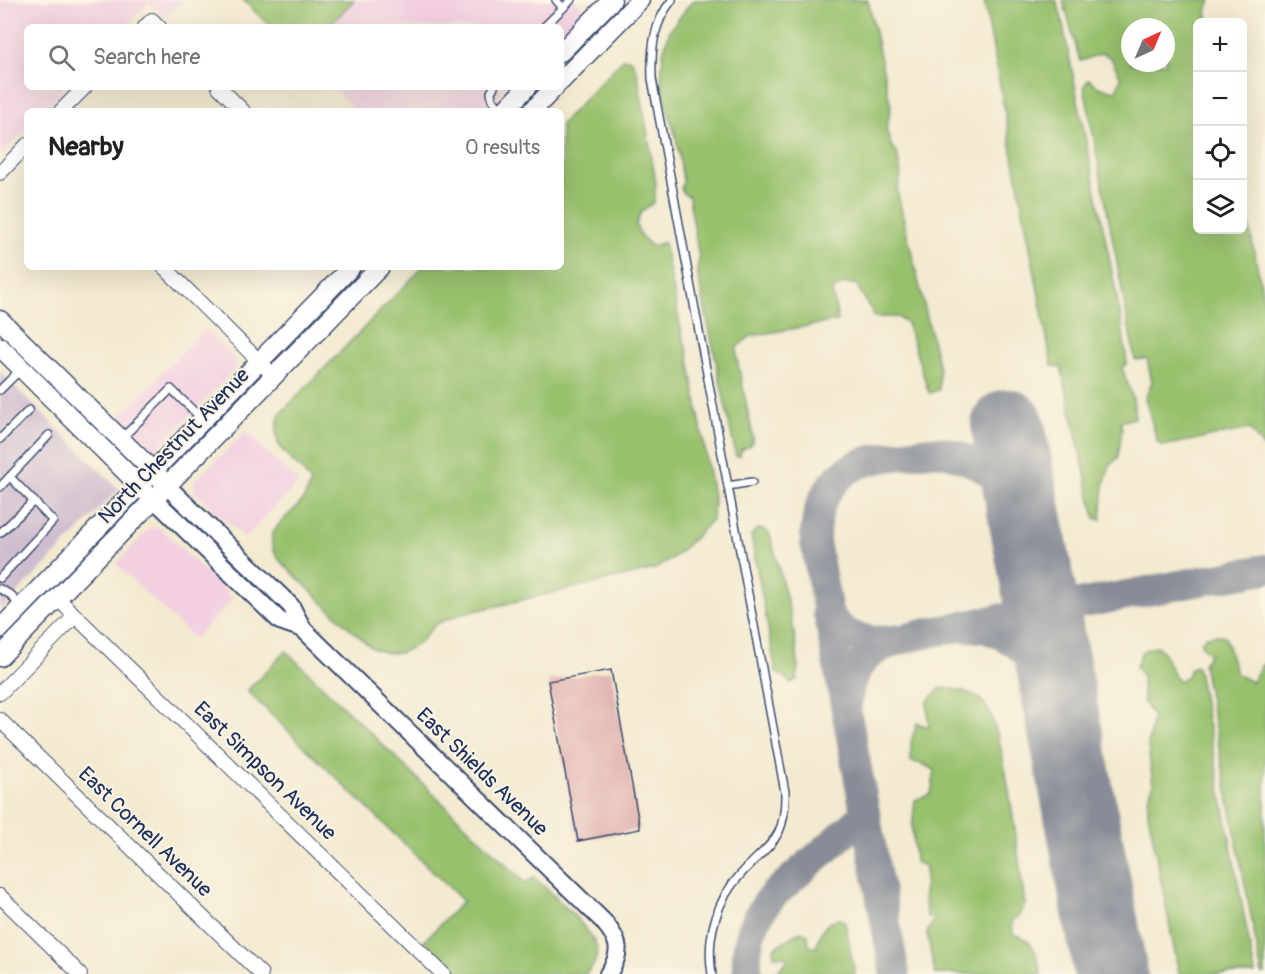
<!DOCTYPE html>
<html lang="en">
<head>
<meta charset="utf-8">
<style>
  :root { --surface:#fff; --page:#f2f2f2; --text:#202124; --muted:#757577; --line:#e0e0e0 }
  body { margin:0; font-family:Pangolin,sans-serif; background:var(--page); color:var(--text) }
  .controls { position:absolute; right:18px; top:18px; display:grid; overflow:hidden; border-radius:9px; box-shadow:0 6px 24px #0002 }
  .controls button { width:54px; height:54px; display:grid; place-items:center; padding:0; border:0; border-bottom:2px solid var(--line); background:var(--surface); color:var(--text); font:30px sans-serif }
  .compass { position:absolute; left:1121px; top:18px; width:54px; height:54px; border-radius:50%; background:var(--surface); box-shadow:0 6px 24px #0002; rotate:44deg }
  .list { margin:0; padding:0; list-style:none }
  h2 { display:flex; justify-content:space-between; align-items:center; height:78px; margin:0; padding:0 24px; font-size:26px }
  h2 small { font-size:20px; font-weight:400; color:var(--muted) }
  .icon { flex:none; width:33px; height:33px; fill:none; stroke:currentColor; stroke-width:2; stroke-linecap:round; stroke-linejoin:round }
  .map { position:relative; flex:none; width:1265px; height:974px; overflow:hidden }
  .search { position:absolute; background:var(--surface); box-shadow:0 6px 24px #0002; left:24px; top:24px; width:540px; height:66px; display:flex; align-items:center; gap:15px; box-sizing:border-box; padding:0 21px; border-radius:9px; color:var(--muted); font-size:22px }
  .panel { position:absolute; background:var(--surface); box-shadow:0 6px 24px #0002; left:24px; top:108px; width:540px; height:162px; border-radius:9px }
  .map>svg:first-child { display:block }
</style>
</head>
<body>
<div class="map">
<svg width="1265" height="974" viewBox="0 0 1265 974">
  <rect width="100%" height="100%" fill="#fcf5e5"/>
  <filter id="ink" filterUnits="userSpaceOnUse"><feTurbulence type="fractalNoise" baseFrequency=".0167" numOctaves="2"/><feDisplacementMap in="SourceGraphic" scale="12" xChannelSelector="R" yChannelSelector="G"/><feConvolveMatrix kernelMatrix="1 2 1 2 8 2 1 2 1" color-interpolation-filters="sRGB"/></filter>
  <filter id="wash" filterUnits="userSpaceOnUse"><feTurbulence type="fractalNoise" baseFrequency=".008" numOctaves="4" result="noise"/><feDisplacementMap in="SourceGraphic" scale="24" xChannelSelector="R" yChannelSelector="G"/><feGaussianBlur stdDeviation="1.35" result="paint"/><feColorMatrix in="noise" values="0 0 0 0 0 0 0 0 0 0 0 0 0 0 0 0 0 1.4 0 .05"/><feComposite in="paint" operator="in"/></filter>
  <g filter="url(#wash)">
    <rect width="100%" height="100%" fill="#f3ead0"/>
    <g fill="#f2cfe1">
      <path d="M0 0H182L165 17 149 2 125 27H27V87H67L43 111H27V128L0 156Z"/>
      <path d="M354 0H575L585 10 561 34V27H328Z"/>
      <path d="M332 87H510L487 111H356Z"/>
      <path d="M205 329 237 360V367L159 447 150 448 118 418Z"/>
      <path d="M246 432 299 482 245 538 194 491V481Z"/>
      <path d="M155 527 162 530 233 599 194 639 116 564 149 529Z"/>
    </g>
    <path fill="#cfbdcf" d="M0 372 119 489 0 611Z"/>
    <g fill="#98c16d" stroke="#5a7866" stroke-width="1.5" fill-rule="evenodd">
      <path d="M243 0H354L328 27H271Z"/>
      <path d="M693 0H868L891 107 886 129 891 145 897 152 901 175 897 191 939 368V390L929 393 907 323 898 317H875L856 284H842L832 291 838 321 751 336 737 347V359L753 437 751 445 741 450 740 456H736L697 271 699 258 689 197 683 193 681 188 683 181 676 137 666 105 661 79 663 53 670 30Z"/>
      <path d="M984 0H1056L1061 15 1120 312 1127 363 1122 368 1133 399 1135 418 1120 422 1122 428 1118 458 1110 465 1104 485 1101 520 1095 518 1061 367 1052 366Z"/>
      <path d="M1063 0H1211L1206 12 1208 22H1198V230H1242L1243 194 1265 306V450L1250 429 1162 446 1157 441 1145 398 1152 382 1147 359 1135 360 1084 86 1089 79 1098 87 1116 91 1121 78 1111 58 1103 53 1080 61ZM1130 27H1166V63H1130Z"/>
      <path d="M623 59H631L637 71 656 183 654 202 641 212 636 225 641 236 652 246 664 242 682 335 688 353 714 502 712 520 677 555 655 569 458 615 436 624 417 645 400 653H387L372 648 344 623 280 561C257 530 286 522 302 501 306 496 308 489 311 483 296 455 266 455 280 414L423 267H561V124Z"/>
      <path d="M757 529H764L770 534C778 569 803 648 797 680L790 683 784 676 776 673 751 535Z"/>
      <path d="M1218 635 1225 636 1236 674 1252 682 1261 666 1265 663V974H1262L1203 664 1210 653 1203 648 1201 642 1206 636Z"/>
      <path d="M1157 646C1171 656 1167 671 1179 681L1188 675 1190 669 1196 666 1198 670 1255 974H1179L1148 813V799L1153 786 1148 745 1153 717 1143 701 1142 675 1136 667 1142 651Z"/>
      <path d="M286 651 526 884 534 877C548 891 596 932 597 950 598 960 593 967 586 974H458L424 941 463 901 247 691Z"/>
      <path d="M941 688C955 689 972 691 983 702 1005 724 1019 867 1025 904L1020 915 1012 922 1013 934C1035 940 1037 953 1041 974H935L927 933 934 917H927L924 898 925 866 915 862 912 829 915 800 931 794 935 770 920 763 911 762V742L917 723 929 727 927 702Z"/>
      <path d="M839 918 845 923 855 974H775L788 960 784 956H774V948L800 931 808 934 809 946 816 948C820 932 823 924 839 918Z"/>
    </g>
    <g fill="none" stroke-linecap="round" stroke-linejoin="round">
      <g stroke="#878c97" stroke-width="30">
        <path d="M827 612C831 617 835 623 839 627 854 641 880 643 899 639"/>
        <path d="M956 627 1265 569"/>
        <path d="M847 705C851 650 887 642 933 632 951 628 974 624 992 631 1028 643 1046 676 1062 707"/>
        <path d="M748 974C743 943 754 918 773 895L865 815"/>
        <path d="M895 974 815 542C814 505 831 471 869 461 879 458 890 457 901 455 918 452 934 449 951 454 979 462 1004 480 1023 502"/>
      </g>
      <path stroke="#878c97" stroke-width="74" d="M1008 426 1111 974"/>
    </g>
    <g id="blocks">
      <path fill="#deaaa9" d="M611 670 640 829 578 841 548 681Z"/>
    </g>
  </g>
  <g filter="url(#ink)">
    <use href="#blocks" fill-opacity="0" stroke="#3b4b6f" stroke-width="1.5"/>
    <g fill="none" stroke-linecap="round" stroke-linejoin="round">
      <defs>
        <g id="service">
          <path d="M556 0 563 8"/>
          <path d="M672 0C653 23 651 50 652 79L785 792C786 841 770 842 741 874 716 900 706 939 712 974"/>
          <path d="M544 27 571 0"/>
          <path d="M494 87 491 92 492 100 504 111"/>
          <path d="M0 390 20 370"/>
          <path d="M0 439 29 410"/>
          <path d="M121 439 171 389 202 419"/>
          <path d="M728 486 752 482"/>
          <path d="M0 487 49 435"/>
          <path d="M0 533 34 501"/>
          <path d="M0 578 53 521 10 477"/>
          <path d="M0 589 11 595 20 607"/>
        </g>
        <g id="minor">
          <path d="M145 27 152 20 159 27"/>
          <path d="M219 87 243 111"/>
          <path d="M61 111 85 87"/>
          <path d="M0 173 27 145"/>
          <path d="M164 267 274 376"/>
          <path d="M57 598 443 974"/>
          <path d="M0 693 75 616"/>
          <path d="M0 720 261 974"/>
          <path d="M0 896 80 974"/>
        </g>
        <g id="tertiary">
          <path d="M167 486 291 606 303 629 603 921C620 941 623 952 608 974"/>
          <path d="M154 499 280 621 303 629"/>
        </g>
        <g id="secondary">
          <path d="M561 52 612 0"/>
          <path d="M561 81 640 0"/>
          <path d="M504 111 527 87"/>
          <path d="M532 111 555 87"/>
          <path d="M0 320 161 479"/>
          <path d="M0 347 146 492"/>
          <path d="M0 629 351 267"/>
          <path d="M0 657 380 267"/>
        </g>
      </defs>
      <use href="#service" stroke="#3b4b6f" stroke-width="10"/>
      <use href="#minor" stroke="#3b4b6f" stroke-width="16"/>
      <use href="#tertiary" stroke="#3b4b6f" stroke-width="20"/>
      <use href="#secondary" stroke="#3b4b6f" stroke-width="21"/>
      <use href="#service" stroke="#fff" stroke-width="7"/>
      <use href="#minor" stroke="#fff" stroke-width="14"/>
      <use href="#tertiary" stroke="#fff" stroke-width="16"/>
      <use href="#secondary" stroke="#fff" stroke-width="18"/>
    </g>
  </g>
  <g text-anchor="middle" dominant-baseline="central" stroke-width="4.5" stroke-linejoin="round" paint-order="stroke">
    <g font-size="21" fill="#1b2f5e" stroke="#fcf5e5">
      <text transform="translate(174 446) rotate(-46)">North Chestnut Avenue</text>
      <text transform="translate(265 771) rotate(44)">East Simpson Avenue</text>
      <text transform="translate(482 772) rotate(44)">East Shields Avenue</text>
      <text transform="translate(145 832) rotate(44)">East Cornell Avenue</text>
    </g>
  </g>
</svg>
<div class="controls">
<button>+</button>
<button>−</button>
<button><svg class="icon" aria-label="locate" viewBox="0 0 24 24"><circle cx="12" cy="12" r="6"/><path d="M12 2v4M12 18v4M2 12h4M18 12h4"/></svg></button>
<button><svg class="icon" aria-label="layers" viewBox="0 0 24 24"><path d="M12 4l9 5-9 5-9-5zM3 14l9 5 9-5"/></svg></button>
</div>
<svg class="compass" viewBox="-18 -18 36 36"><path d="M0-13l5 13h-10z" fill="#e53935"/><path d="M0 13l5-13h-10z" fill="#757577"/></svg>
<div class="search"><svg class="icon" aria-label="search" viewBox="0 0 24 24"><circle cx="10" cy="10" r="6"/><path d="M15 15l6 6"/></svg>Search here</div>
<section class="panel">
<h2>Nearby<small>0 results</small></h2>
<ul class="list">
</ul>
</section>
</div>
</body>
</html>
